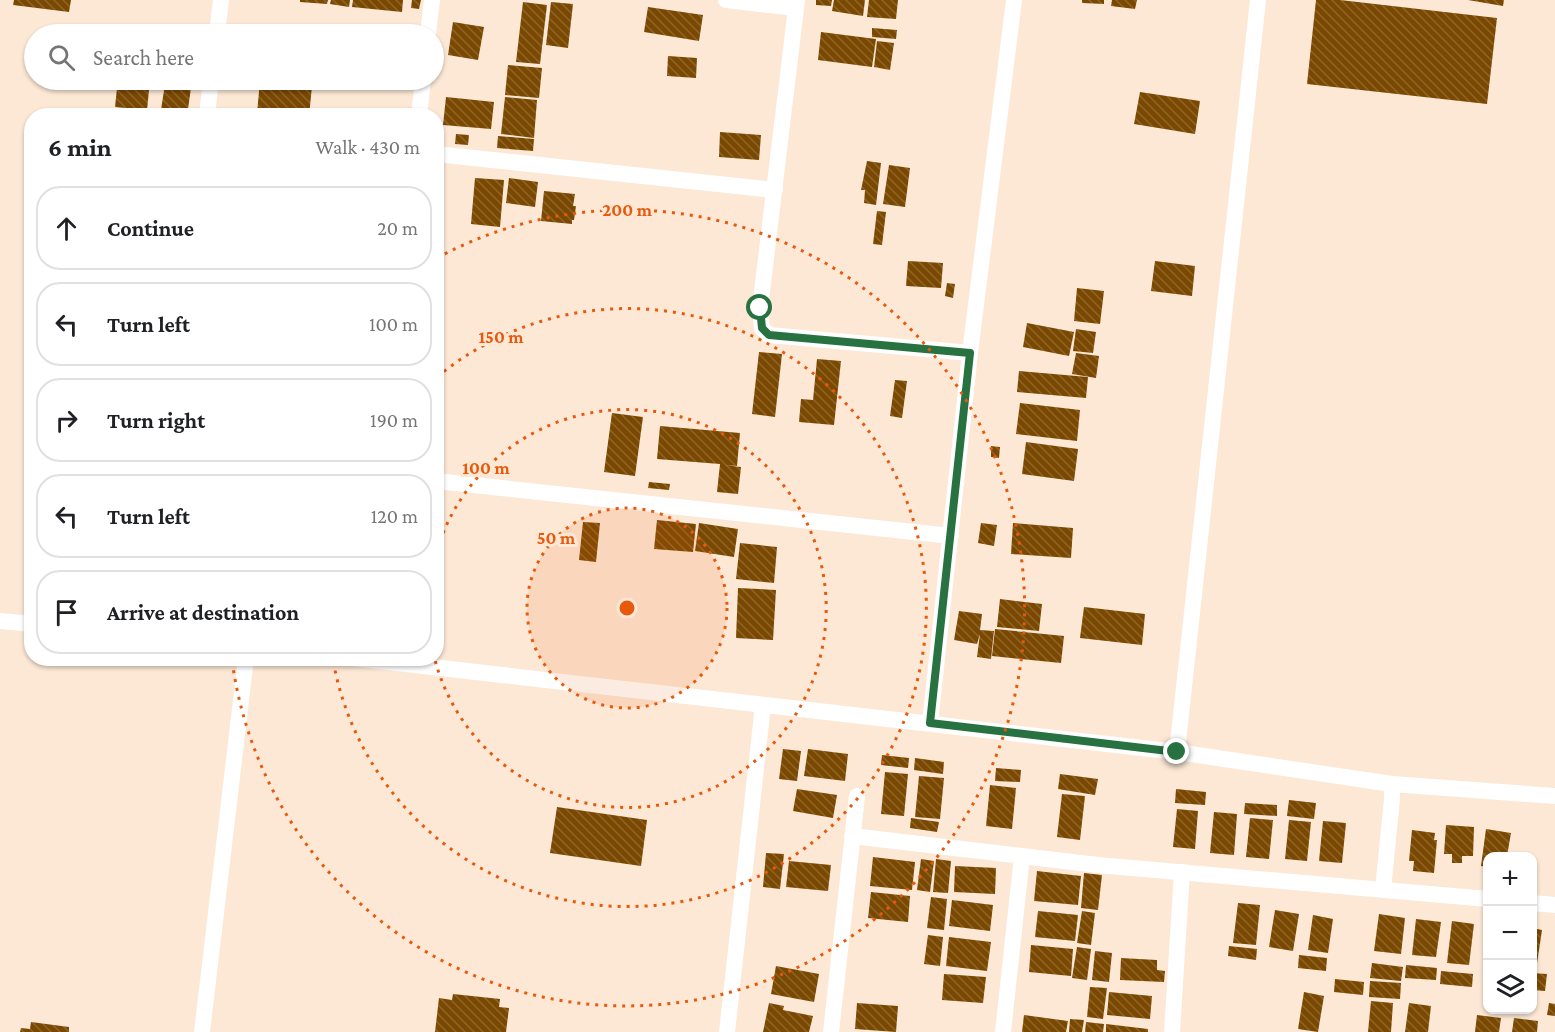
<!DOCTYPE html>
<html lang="en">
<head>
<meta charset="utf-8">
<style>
  :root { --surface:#fff; --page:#f6f6f6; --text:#202124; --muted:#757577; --line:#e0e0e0 }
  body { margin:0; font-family:"Crimson Pro",serif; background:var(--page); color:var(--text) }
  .controls { position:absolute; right:18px; bottom:18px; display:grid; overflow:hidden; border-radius:12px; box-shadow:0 2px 4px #0004 }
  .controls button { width:54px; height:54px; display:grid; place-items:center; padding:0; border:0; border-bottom:2px solid var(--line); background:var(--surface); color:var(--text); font:30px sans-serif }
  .stop { position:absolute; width:18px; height:18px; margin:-14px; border:4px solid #277240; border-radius:50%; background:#fff }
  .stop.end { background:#277240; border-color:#fff; box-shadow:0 2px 6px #0008 }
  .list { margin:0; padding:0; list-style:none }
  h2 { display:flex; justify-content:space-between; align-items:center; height:78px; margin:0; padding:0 24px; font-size:26px }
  h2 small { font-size:20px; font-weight:400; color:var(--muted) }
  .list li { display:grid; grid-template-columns:39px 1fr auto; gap:18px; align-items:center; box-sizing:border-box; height:84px; margin:0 12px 12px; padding:0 12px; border:2px solid var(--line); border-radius:24px }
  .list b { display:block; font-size:22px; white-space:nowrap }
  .list em { font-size:20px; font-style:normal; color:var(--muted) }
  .icon { flex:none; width:33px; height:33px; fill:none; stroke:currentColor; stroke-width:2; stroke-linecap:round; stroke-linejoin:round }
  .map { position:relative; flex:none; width:1555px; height:1032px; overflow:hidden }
  .search { position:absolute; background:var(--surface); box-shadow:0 2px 4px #0004; left:24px; top:24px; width:420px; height:66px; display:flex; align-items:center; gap:15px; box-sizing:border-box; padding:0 21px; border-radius:33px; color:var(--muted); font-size:22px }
  .panel { position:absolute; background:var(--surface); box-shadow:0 2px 4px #0004; left:24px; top:108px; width:420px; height:558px; border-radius:24px }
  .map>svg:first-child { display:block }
</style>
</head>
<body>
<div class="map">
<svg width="1555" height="1032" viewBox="0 0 1555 1032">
  <defs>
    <pattern id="building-back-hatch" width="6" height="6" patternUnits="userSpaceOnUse" patternTransform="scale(1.5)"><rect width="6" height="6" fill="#7b4800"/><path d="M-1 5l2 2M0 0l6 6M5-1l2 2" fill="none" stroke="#8c652e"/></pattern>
  </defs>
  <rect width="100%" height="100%" fill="#fce8d5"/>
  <g fill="url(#building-back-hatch)">
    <path d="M14 0H71L69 12 13 5Z"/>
    <path d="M300 0H328L327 4 300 2Z"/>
    <path d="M331 0H350L349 7 330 4Z"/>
    <path d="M353 0H403L402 12 352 7Z"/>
    <path d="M412 0H421L419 9 411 8Z"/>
    <path d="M816 0H832L831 6 816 5Z"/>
    <path d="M834 0H865L863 16 832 11Z"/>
    <path d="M869 0H898L896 19 867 17Z"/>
    <path d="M1082 0H1104V4L1082 3Z"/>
    <path d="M1112 0H1137L1135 9 1111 6Z"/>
    <path d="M1316 0H1340L1497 18 1487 104 1307 84Z"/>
    <path d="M1468 0H1504L1503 6Z"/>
    <path d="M523 2 547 5 540 64 516 62Z"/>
    <path d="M551 2 573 4 568 48 546 45Z"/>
    <path d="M648 7 703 15 699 41 644 32Z"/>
    <path d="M453 22 484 27 478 60 448 55Z"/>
    <path d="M872 28 897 30 896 39 872 37Z"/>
    <path d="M821 32 876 39 872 67 818 60Z"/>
    <path d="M877 41 894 43 890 70 874 67Z"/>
    <path d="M668 56 697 58 696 78 667 76Z"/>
    <path d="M508 65 542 68 539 98 505 95Z"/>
    <path d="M260 81 312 86 309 116 257 113Z"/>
    <path d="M165 84 191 88 187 116H160Z"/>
    <path d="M117 88 149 90 147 110 115 107Z"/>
    <path d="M1140 92 1200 101 1195 134 1134 124Z"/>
    <path d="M446 97 494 102 491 129 443 125Z"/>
    <path d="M505 97 537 100 534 138 501 134Z"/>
    <path d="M720 132 761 135 759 160 719 157Z"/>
    <path d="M456 134 469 135 468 145 455 144Z"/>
    <path d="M498 136 534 139 533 151 497 148Z"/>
    <path d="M867 161 881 163 876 205 864 203 865 190H861Z"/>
    <path d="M889 165 910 168 905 207 883 204Z"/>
    <path d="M475 178 504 180 500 227 471 224Z"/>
    <path d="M509 178 538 182 535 207 506 203Z"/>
    <path d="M544 191 575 194 573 206H576L574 220H572V224L541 221Z"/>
    <path d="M877 211 886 212 882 245 873 244Z"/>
    <path d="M908 261 943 263 941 288 906 286Z"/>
    <path d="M1155 261 1195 266 1192 296 1151 291Z"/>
    <path d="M947 283 955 284 953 298 945 296Z"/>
    <path d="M1077 288 1104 291 1100 324 1074 321Z"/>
    <path d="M1027 323 1074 332 1069 356 1023 347Z"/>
    <path d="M1076 329 1096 332 1093 353 1073 351Z"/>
    <path d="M759 352 782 354 775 417 752 414Z"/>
    <path d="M1076 353 1099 356 1096 378 1072 374Z"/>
    <path d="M817 359 841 361 834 425 799 422 801 399 813 400Z"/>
    <path d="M1019 371 1088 377 1086 398 1017 392Z"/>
    <path d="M895 380 907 381 902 418 890 416Z"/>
    <path d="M1020 403 1080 410 1077 441 1016 434Z"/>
    <path d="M612 413 643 417 635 476 604 472Z"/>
    <path d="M660 426 740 433 737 466 724 465 741 467 738 494 717 492 720 464 657 459Z"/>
    <path d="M1026 442 1078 449 1074 481 1022 474Z"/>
    <path d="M991 446 1000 447 999 458 991 457Z"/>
    <path d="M649 482 670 484 669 490 648 488Z"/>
    <path d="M657 520 696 524 693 552 654 549Z"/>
    <path d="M583 522 600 523 596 562 579 560Z"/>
    <path d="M699 523 738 529 734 557 695 551Z"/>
    <path d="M981 523 997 525 994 546 978 543Z"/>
    <path d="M1013 523 1073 528 1071 558 1011 554Z"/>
    <path d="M740 543 777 547 774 583 736 579Z"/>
    <path d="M738 588 776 590 773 640 736 638Z"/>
    <path d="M1000 599 1042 604 1039 631 997 627Z"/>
    <path d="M1084 607 1145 614 1142 645 1080 638Z"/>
    <path d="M959 611 982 614 980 630 994 631 991 659 977 657 980 634 977 644 954 640Z"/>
    <path d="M995 629 1064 636 1061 663 992 656Z"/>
    <path d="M783 749 801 751 797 781 779 779Z"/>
    <path d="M808 749 848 754 845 781 804 776Z"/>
    <path d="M882 755 909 758 908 768 881 765Z"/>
    <path d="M915 758 944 762 943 774 914 770Z"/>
    <path d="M996 768 1021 770 1020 782 995 781Z"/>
    <path d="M885 772 908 774 904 816 881 814Z"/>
    <path d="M1060 774 1098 779 1095 795 1058 789Z"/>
    <path d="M919 776 944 778 940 819 915 817Z"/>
    <path d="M990 785 1016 788 1012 829 986 826Z"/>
    <path d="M797 789 837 795 833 818 793 811Z"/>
    <path d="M1176 789 1206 792 1205 805 1175 803Z"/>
    <path d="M1062 794 1085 796 1080 840 1057 837Z"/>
    <path d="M1289 800 1316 803 1314 819 1287 816Z"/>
    <path d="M1245 803 1277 805V816L1244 814Z"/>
    <path d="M557 807 647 820 641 866 550 853Z"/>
    <path d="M1177 809 1198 811 1195 849 1173 847Z"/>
    <path d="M1214 812 1237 814 1234 855 1210 853Z"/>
    <path d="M911 818 939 822 937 832 910 828Z"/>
    <path d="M1250 818 1273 820 1269 859 1246 857Z"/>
    <path d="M1289 820 1311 822 1307 861 1285 859Z"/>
    <path d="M1323 821 1346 823 1342 863 1319 861Z"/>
    <path d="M1446 825 1474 827 1473 856H1462V863H1452V854H1444Z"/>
    <path d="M1486 829 1511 833 1507 856H1488V867L1481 866Z"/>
    <path d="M1412 830 1435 833 1434 840H1437L1434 873 1413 871 1414 861H1409Z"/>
    <path d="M766 853 784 854 780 889 763 887Z"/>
    <path d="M873 857 915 862 912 890 870 886Z"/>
    <path d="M921 859 934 861 930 892 917 890Z"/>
    <path d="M936 859 951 861 948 893 933 892Z"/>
    <path d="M789 861 831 865 828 891 786 887Z"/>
    <path d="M955 866 996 868 995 894 954 892Z"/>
    <path d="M1037 871 1081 876 1078 905 1034 901Z"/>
    <path d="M1084 873 1102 875 1098 910 1081 908Z"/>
    <path d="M871 892 910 896 908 922 868 918Z"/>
    <path d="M931 897 947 899 944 930 927 928Z"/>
    <path d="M952 900 993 905 990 931 949 926Z"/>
    <path d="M1238 903 1260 905 1256 945 1233 943Z"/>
    <path d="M1275 910 1299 914 1293 951 1269 947Z"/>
    <path d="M1038 911 1078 915 1075 941 1035 937Z"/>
    <path d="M1082 911 1095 913 1091 945 1077 943Z"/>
    <path d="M1379 914 1405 918 1401 954 1374 951Z"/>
    <path d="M1313 915 1333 919 1328 953 1308 950Z"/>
    <path d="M1416 919 1441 922 1436 957 1412 955Z"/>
    <path d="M1452 921 1474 924 1469 965 1447 963Z"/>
    <path d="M1532 928 1542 930 1536 970H1532Z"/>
    <path d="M928 935 943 937 940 966 924 964Z"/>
    <path d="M949 937 991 942 987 971 946 966Z"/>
    <path d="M1031 945 1073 949 1071 976 1029 972Z"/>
    <path d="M1229 946 1257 949 1256 960 1228 956Z"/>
    <path d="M1077 947 1091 949 1087 980 1072 978Z"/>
    <path d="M1095 951 1112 953 1109 982 1092 980Z"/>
    <path d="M1299 955 1327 958 1326 971 1298 968Z"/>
    <path d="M1121 958 1157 960V970L1165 971 1164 982 1120 980Z"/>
    <path d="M1372 963 1403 967 1401 981 1370 978Z"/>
    <path d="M1406 965 1437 968 1436 980 1405 978Z"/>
    <path d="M776 966 819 974 814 1002 771 994Z"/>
    <path d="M1441 971 1473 974 1472 987 1440 984Z"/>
    <path d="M1532 973 1547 974 1545 991 1532 990Z"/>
    <path d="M944 974 986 977 983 1003 942 1000Z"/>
    <path d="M1335 979 1364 982 1363 995 1334 992Z"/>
    <path d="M1370 981 1401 983 1400 999 1369 997Z"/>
    <path d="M1090 987 1107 988 1103 1019 1087 1017Z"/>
    <path d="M1109 992 1152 996 1150 1019 1107 1015Z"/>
    <path d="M1304 992 1324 996 1318 1032 1298 1029Z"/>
    <path d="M453 994 500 999 499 1007 509 1008 506 1032H435L439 998 452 1000Z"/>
    <path d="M1371 1001 1393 1003 1391 1032H1368Z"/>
    <path d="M769 1003 784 1006 783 1010 813 1016 809 1032H763Z"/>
    <path d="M857 1003 898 1006 896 1032 855 1029Z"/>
    <path d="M1409 1003 1431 1006 1428 1032H1405Z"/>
    <path d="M1549 1003 1555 1004V1016L1547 1015Z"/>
    <path d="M1024 1015 1068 1021 1066 1032H1022Z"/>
    <path d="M1477 1015 1501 1018 1499 1032H1475Z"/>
    <path d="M1514 1018 1538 1021 1537 1032H1512Z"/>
    <path d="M1070 1019 1084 1020 1082 1032H1069Z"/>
    <path d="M31 1022 69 1027V1032H20L21 1028 30 1029Z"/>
    <path d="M1086 1022 1104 1024 1103 1032H1085Z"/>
    <path d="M1106 1024 1148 1029V1032H1106Z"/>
  </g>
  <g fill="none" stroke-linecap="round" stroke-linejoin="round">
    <g stroke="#fff" stroke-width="16">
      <path d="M726 0 796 8"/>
      <path d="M797 0 760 308 762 328 769 335 970 353"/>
      <path d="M217 34 221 0"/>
      <path d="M428 34 432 0"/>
      <path d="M207 116 211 80"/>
      <path d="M419 116 423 80"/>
      <path d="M436 154 775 190"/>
      <path d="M436 481 951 536"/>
      <path d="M0 621 32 624"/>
      <path d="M353 658 1177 752 1392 784 1555 796"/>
      <path d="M930 723 970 353 1014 0"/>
      <path d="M1177 752 1258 0"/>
      <path d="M852 836 1098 865 1488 899"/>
      <path d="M1383 890 1392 799V784"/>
      <path d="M1532 903 1555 905"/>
      <path d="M202 1032 246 658"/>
      <path d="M727 1032 763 705"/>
      <path d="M831 1032 857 796"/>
      <path d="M1003 1032 1022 856"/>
      <path d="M1172 1032 1182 872"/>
    </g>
  </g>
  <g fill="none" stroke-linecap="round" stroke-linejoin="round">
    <path stroke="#277240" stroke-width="8" d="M760 308 762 328 769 335 970 353 930 723 1177 752"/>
  </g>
  <circle cx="627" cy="608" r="100" fill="#e8590c" fill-opacity=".12"/>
  <g fill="none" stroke="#e8590c" stroke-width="3" stroke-dasharray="3 6">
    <circle cx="627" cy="608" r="100"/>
    <path d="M437 550A199 199 0 1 1 435 660"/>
    <path d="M437 377A299 299 0 1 1 333 660"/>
    <path d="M437 258A398 398 0 1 1 232 660"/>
  </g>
  <circle cx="627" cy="608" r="9" fill="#e8590c" stroke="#fce8d5" stroke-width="3"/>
  <g font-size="18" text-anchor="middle" font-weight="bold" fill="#e8590c" stroke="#fce8d5" stroke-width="6" stroke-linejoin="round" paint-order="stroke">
    <text x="627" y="216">200 m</text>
    <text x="501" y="343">150 m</text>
    <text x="486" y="474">100 m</text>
    <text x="556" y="544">50 m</text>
  </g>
</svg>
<div class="controls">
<button>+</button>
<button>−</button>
<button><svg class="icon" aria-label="layers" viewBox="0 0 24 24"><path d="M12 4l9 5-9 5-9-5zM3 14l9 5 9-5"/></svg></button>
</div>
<div class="stop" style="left:760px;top:308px"></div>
<div class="stop end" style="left:1177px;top:752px"></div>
<div class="search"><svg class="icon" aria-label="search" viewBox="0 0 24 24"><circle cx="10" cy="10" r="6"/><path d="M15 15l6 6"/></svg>Search here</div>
<section class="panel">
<h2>6 min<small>Walk · 430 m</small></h2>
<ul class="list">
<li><svg class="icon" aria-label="ahead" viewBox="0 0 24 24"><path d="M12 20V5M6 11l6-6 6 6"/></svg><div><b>Continue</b></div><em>20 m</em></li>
<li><svg class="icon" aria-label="left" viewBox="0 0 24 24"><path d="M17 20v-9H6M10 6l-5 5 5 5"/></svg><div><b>Turn left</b></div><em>100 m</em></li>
<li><svg class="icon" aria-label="right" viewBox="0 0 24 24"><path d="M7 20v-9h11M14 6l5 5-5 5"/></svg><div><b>Turn right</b></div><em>190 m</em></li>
<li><svg class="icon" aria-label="left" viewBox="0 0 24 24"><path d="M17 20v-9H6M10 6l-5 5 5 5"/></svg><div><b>Turn left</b></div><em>120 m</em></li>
<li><svg class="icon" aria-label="arrive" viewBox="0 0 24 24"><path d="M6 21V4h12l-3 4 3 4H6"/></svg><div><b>Arrive at destination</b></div></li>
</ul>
</section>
</div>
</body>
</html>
